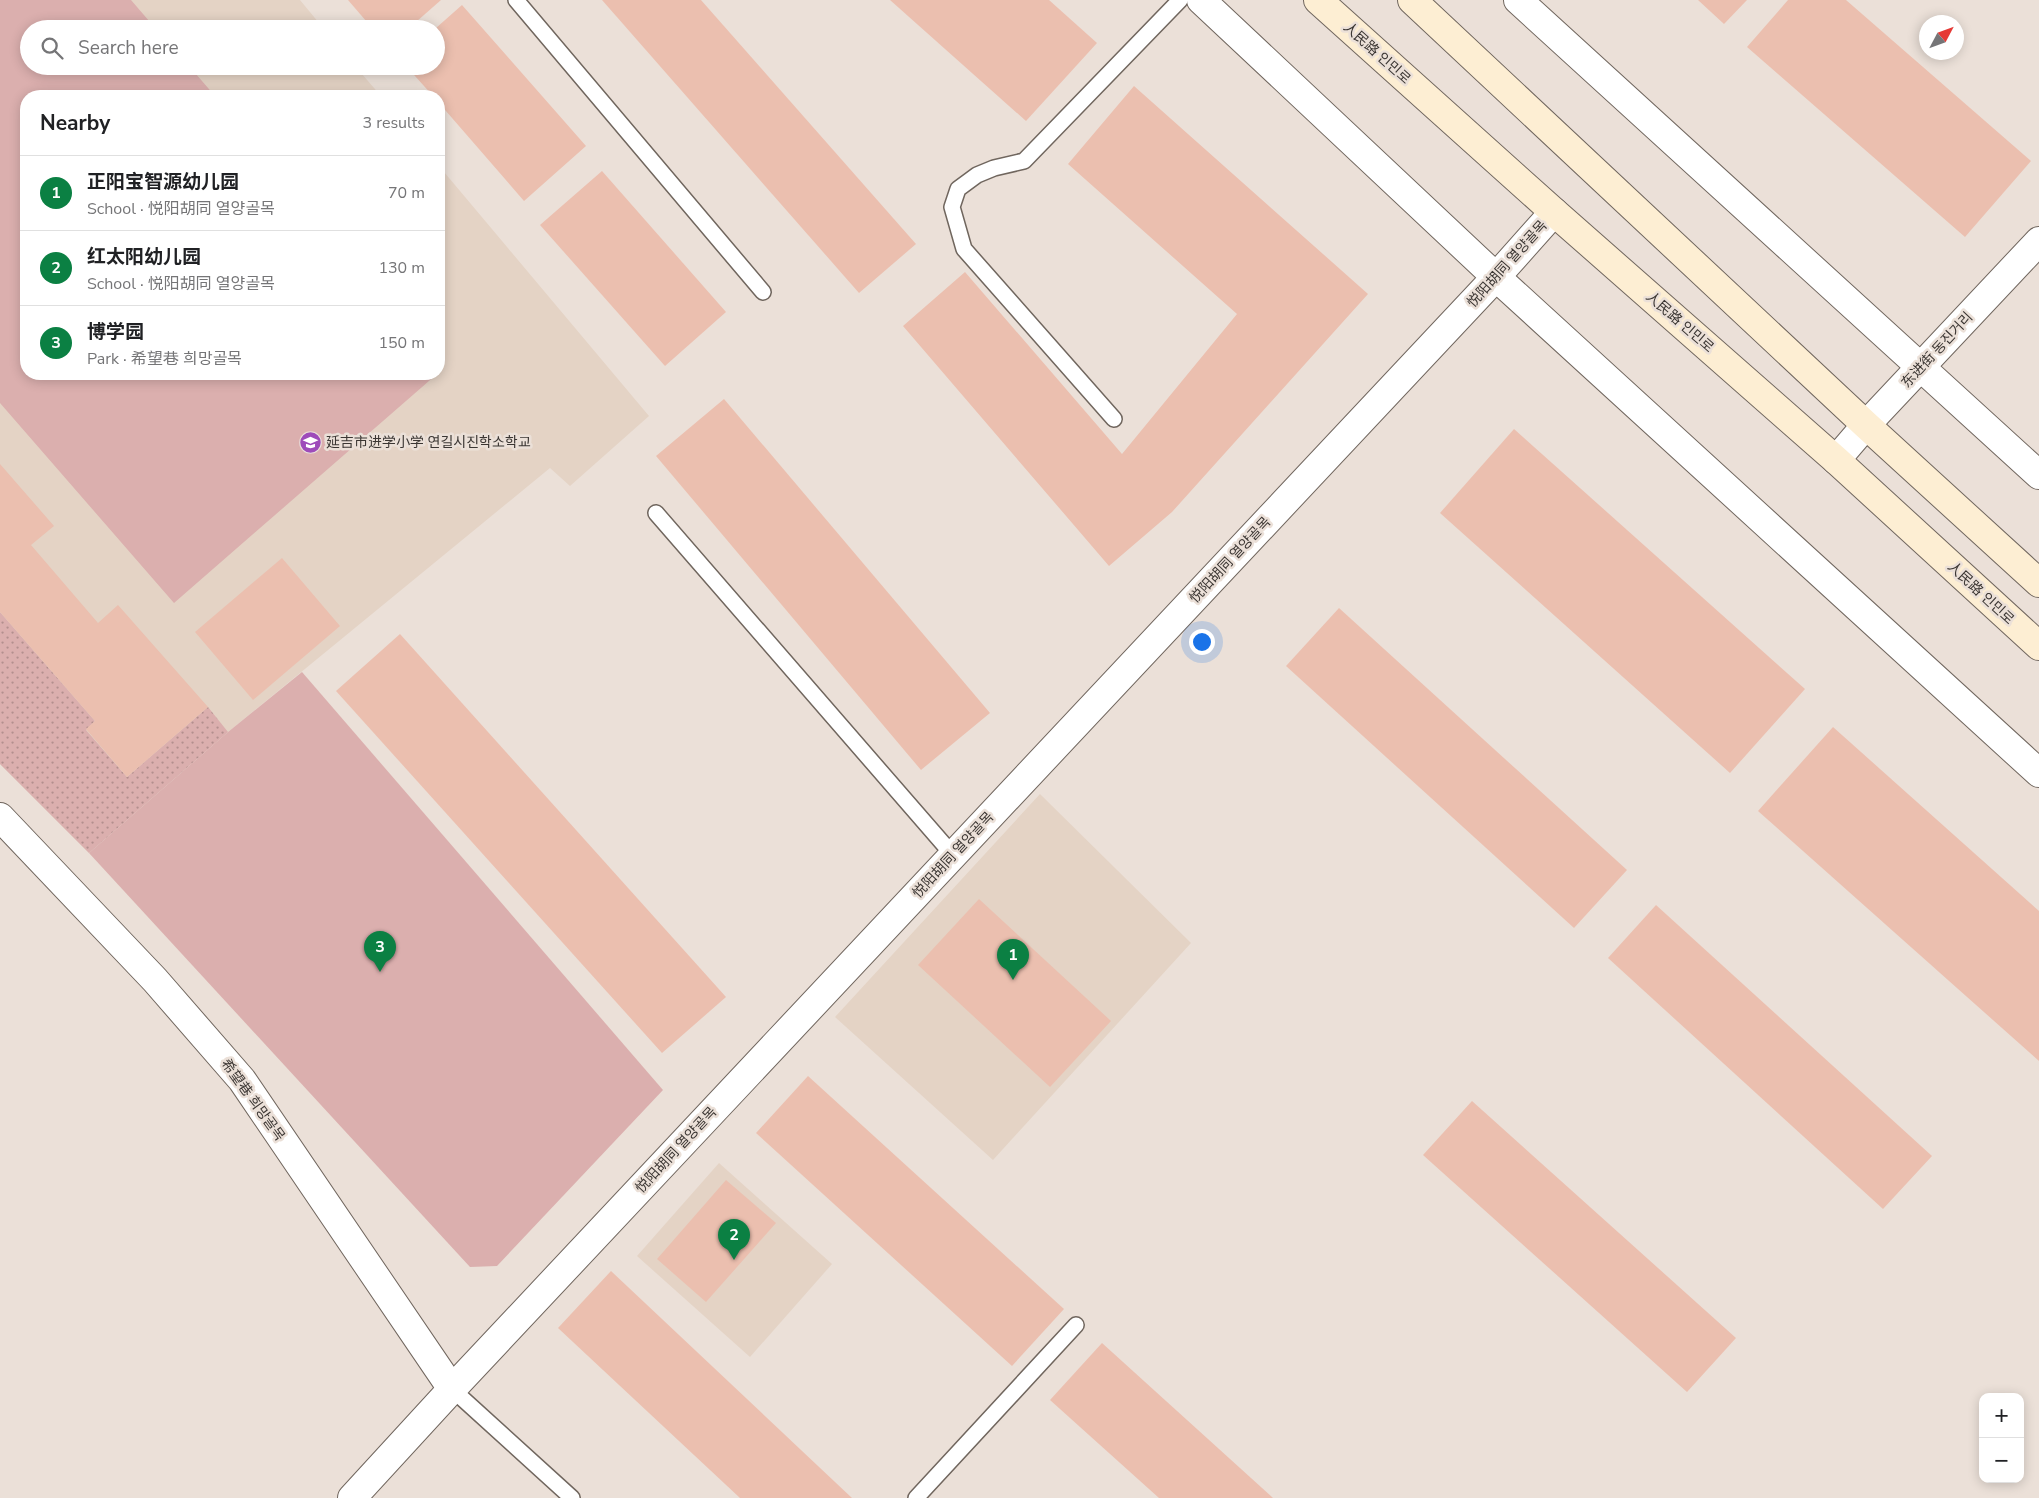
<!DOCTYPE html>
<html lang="en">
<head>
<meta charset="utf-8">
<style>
  :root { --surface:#fff; --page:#f6f6f6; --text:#202124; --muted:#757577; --line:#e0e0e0; --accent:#0b8043 }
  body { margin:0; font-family:"Nunito Sans","Noto Sans SC","Noto Sans KR",sans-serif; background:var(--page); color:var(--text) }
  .controls { position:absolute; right:15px; bottom:15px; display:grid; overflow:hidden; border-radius:10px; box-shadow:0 2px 12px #0003 }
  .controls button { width:45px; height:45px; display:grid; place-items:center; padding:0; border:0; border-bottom:1px solid var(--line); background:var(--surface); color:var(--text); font:25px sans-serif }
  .compass { position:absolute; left:1919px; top:15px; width:45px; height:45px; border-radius:50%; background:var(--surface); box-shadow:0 2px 12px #0003; rotate:49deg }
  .you { position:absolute; left:1201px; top:641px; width:18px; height:18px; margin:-12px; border:4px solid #fff; border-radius:50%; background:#1a73e8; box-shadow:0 0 0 8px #1a73e833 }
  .badge { display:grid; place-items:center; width:32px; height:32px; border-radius:50%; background:var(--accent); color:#fff; font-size:16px; font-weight:700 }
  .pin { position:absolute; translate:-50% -41px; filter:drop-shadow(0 1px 2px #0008) }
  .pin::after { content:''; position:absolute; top:26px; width:18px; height:15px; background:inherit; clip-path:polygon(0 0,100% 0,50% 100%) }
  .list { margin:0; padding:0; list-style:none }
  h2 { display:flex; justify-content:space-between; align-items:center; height:65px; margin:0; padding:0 20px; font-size:21px }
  h2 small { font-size:16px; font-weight:400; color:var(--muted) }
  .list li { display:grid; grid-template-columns:32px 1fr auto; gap:15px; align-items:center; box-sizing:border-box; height:75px; padding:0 20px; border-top:1px solid var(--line) }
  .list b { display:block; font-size:19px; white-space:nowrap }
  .list p { margin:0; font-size:16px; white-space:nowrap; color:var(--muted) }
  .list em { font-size:16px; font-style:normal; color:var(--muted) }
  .icon { flex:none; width:28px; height:28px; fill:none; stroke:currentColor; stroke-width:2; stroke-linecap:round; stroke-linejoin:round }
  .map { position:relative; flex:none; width:2039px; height:1498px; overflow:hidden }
  .search { position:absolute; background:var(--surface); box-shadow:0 2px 12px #0003; left:20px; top:20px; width:425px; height:55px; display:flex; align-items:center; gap:12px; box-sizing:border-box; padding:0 18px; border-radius:28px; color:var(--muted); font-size:19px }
  .panel { position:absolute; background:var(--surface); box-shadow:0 2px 12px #0003; left:20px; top:90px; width:425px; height:290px; border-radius:20px }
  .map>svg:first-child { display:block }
</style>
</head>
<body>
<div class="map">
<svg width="2039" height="1498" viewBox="0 0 2039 1498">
  <defs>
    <pattern id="grass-dots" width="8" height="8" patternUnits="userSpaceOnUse" patternTransform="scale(1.25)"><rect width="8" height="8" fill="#dbafae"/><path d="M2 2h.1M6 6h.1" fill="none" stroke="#b38f8e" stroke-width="1.8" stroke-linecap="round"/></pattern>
  </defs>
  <rect width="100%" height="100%" fill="#ebe0d8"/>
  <g fill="#e4d3c5">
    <path d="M0 0H300L324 29H29V66H355L381 96H26V374H439V166L649 416 570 486 550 468 228 732 89 853 0 764Z"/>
    <path d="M1040 794 1191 943 993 1160 835 1017Z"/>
    <path d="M719 1163 832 1264 750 1357 637 1256Z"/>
  </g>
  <path fill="url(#grass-dots)" d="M0 612 95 721 86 730 127 777 208 707 228 732 89 853 0 764Z"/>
  <g fill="#dbafae">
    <path d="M0 0H131L156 29H29V66H189L215 96H26V374H437L174 603 0 403Z"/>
    <path d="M302 672 663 1090 497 1266 470 1267 89 853 228 732Z"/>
  </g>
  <g fill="#ebbfaf">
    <path d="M348 0H441L408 29H373Z"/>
    <path d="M602 0H701L916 244 859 293Z"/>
    <path d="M890 0H1049L1097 43 1026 121Z"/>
    <path d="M1698 0H1747L1724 24Z"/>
    <path d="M1788 0H1846L2031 161 1965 237 1747 47Z"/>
    <path d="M462 5 586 146 524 201 439 103V96H433L406 66H436V28Z"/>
    <path d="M1134 86 1368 294 1172 512 1109 566 903 326 965 272 1122 454 1237 314 1068 164Z"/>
    <path d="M602 171 726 312 665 366 540 225Z"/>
    <path d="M724 399 990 713 921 770 656 456Z"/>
    <path d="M1514 429 1805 689 1730 773 1440 513Z"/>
    <path d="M0 464 54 526 31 545 98 623 118 605 208 707 127 777 86 729 95 721 0 612Z"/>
    <path d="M282 558 340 626 253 700 195 632Z"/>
    <path d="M1339 608 1627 870 1574 928 1286 666Z"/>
    <path d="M400 634 726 997 662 1053 336 691Z"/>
    <path d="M1833 727 2039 911V1061L1758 811Z"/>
    <path d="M979 899 1111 1021 1050 1087 918 965Z"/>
    <path d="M1656 905 1932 1156 1883 1209 1608 958Z"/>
    <path d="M808 1076 1064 1309 1012 1366 756 1133Z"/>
    <path d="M1472 1101 1736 1338 1687 1392 1423 1155Z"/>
    <path d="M726 1180 776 1223 706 1302 657 1259Z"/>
    <path d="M611 1271 852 1498H740L558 1328Z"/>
    <path d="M1102 1343 1273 1498H1159L1050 1400Z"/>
  </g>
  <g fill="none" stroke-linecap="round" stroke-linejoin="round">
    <defs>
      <g id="service">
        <path d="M516 0 763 292"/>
        <path d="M1114 419 964 249 952 207 958 189 977 175 994 168 1024 161 1180 0"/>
        <path d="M656 513 953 855"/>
        <path d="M452 1389 572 1498"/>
        <path d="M916 1498 1076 1325"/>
      </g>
      <g id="minor">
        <path d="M0 817 155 980 242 1080 452 1389"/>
        <path d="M352 1498 452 1389 1496 277 1554 212"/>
      </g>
      <g id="tertiary">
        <path d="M1201 0 1496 277 2039 773"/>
        <path d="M1518 0 2039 475"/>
        <path d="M1836 460 1866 425 2039 241"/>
      </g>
      <g id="secondary">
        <path d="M1318 0 1554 212 1836 460 2039 646"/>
        <path d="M1412 0 1866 425 2039 583"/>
      </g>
    </defs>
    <use href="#service" stroke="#70665e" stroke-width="18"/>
    <use href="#minor" stroke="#70665e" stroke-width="30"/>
    <use href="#tertiary" stroke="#70665e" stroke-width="30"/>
    <use href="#secondary" stroke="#70665e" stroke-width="30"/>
    <use href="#service" stroke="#fff" stroke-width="15"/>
    <use href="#minor" stroke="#fff" stroke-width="28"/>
    <use href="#tertiary" stroke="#fff" stroke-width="28"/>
    <use href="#secondary" stroke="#fdeed3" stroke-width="28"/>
  </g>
  <defs>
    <symbol id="school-disc" viewBox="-11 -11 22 22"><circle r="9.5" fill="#9e4bba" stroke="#ebe0d8"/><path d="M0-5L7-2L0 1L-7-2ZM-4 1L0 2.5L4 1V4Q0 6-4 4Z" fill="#fff"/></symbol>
  </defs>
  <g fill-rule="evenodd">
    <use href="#school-disc" x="298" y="430" width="25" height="25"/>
  </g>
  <g text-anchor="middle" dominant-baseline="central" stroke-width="5" stroke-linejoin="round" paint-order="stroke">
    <g font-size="14" fill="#3b3633" stroke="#ebe0d8">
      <text transform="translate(1377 53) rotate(42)">人民路 인민로</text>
      <text transform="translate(1507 264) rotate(-48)">悦阳胡同 열양골목</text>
      <text transform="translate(1680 322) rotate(41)">人民路 인민로</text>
      <text transform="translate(1937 350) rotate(-47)">东进街 동진거리</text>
      <text transform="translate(1230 560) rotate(-47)">悦阳胡同 열양골목</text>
      <text transform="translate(1981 593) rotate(43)">人民路 인민로</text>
      <text transform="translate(953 855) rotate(-47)">悦阳胡同 열양골목</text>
      <text transform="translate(253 1100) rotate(54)">希望巷 희망골목</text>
      <text transform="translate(676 1150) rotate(-47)">悦阳胡同 열양골목</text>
    </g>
    <g font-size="14" fill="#3b3633" stroke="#ebe0d8" text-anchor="start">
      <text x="326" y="442">延吉市进学小学 연길시진학소학교</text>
    </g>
  </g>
</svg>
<div class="controls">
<button>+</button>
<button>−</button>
</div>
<svg class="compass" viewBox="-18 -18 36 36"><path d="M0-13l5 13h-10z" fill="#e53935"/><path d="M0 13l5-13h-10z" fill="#757577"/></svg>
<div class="you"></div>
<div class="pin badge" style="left:1013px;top:980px">1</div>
<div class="pin badge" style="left:734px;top:1260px">2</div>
<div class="pin badge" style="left:380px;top:972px">3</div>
<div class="search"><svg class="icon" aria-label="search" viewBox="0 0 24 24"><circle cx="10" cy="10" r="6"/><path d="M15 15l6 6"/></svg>Search here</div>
<section class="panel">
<h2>Nearby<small>3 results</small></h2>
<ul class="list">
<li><span class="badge">1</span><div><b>正阳宝智源幼儿园</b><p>School · 悦阳胡同 열양골목</p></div><em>70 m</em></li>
<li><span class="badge">2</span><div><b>红太阳幼儿园</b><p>School · 悦阳胡同 열양골목</p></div><em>130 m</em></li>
<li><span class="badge">3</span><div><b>博学园</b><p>Park · 希望巷 희망골목</p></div><em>150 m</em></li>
</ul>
</section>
</div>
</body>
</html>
